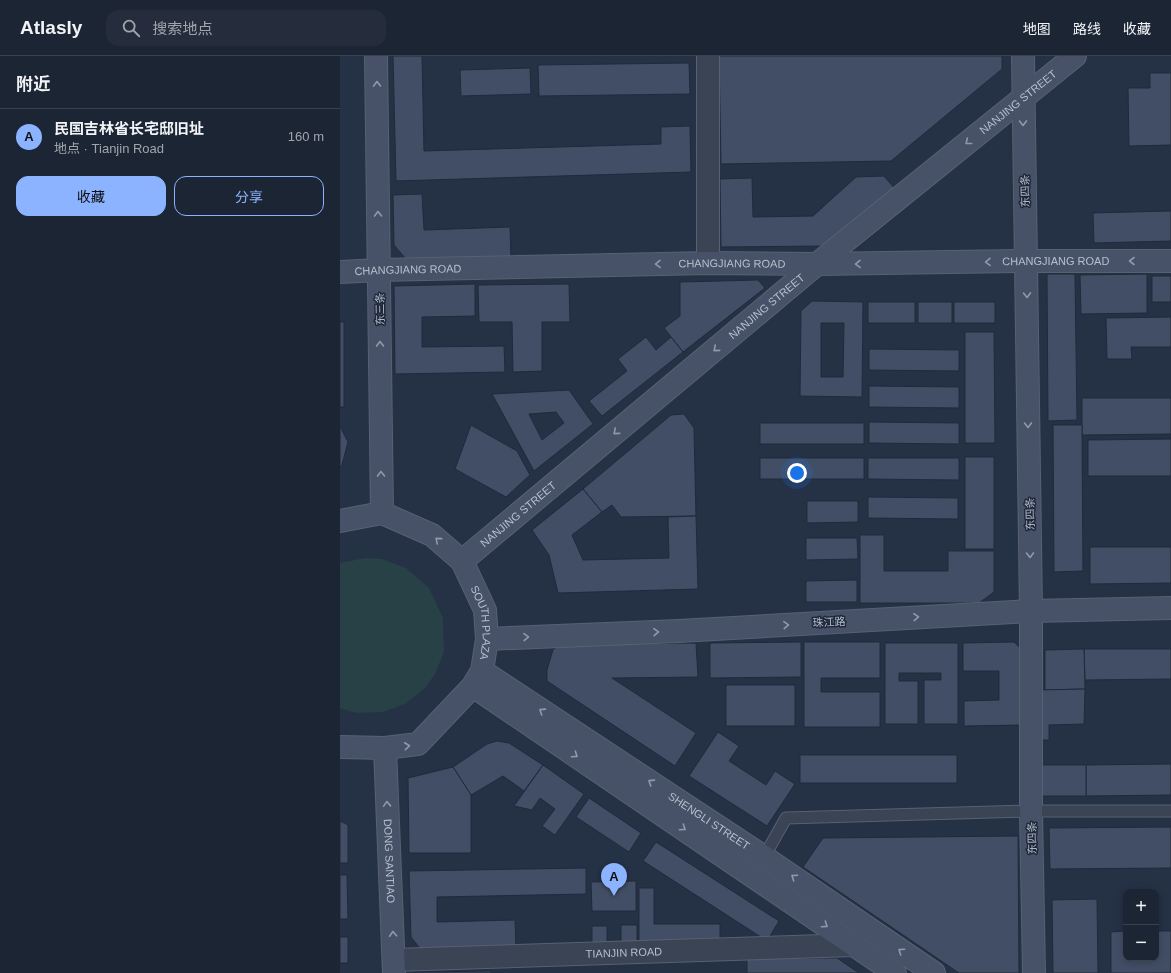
<!DOCTYPE html>
<html lang="zh">
<head>
<meta charset="utf-8">
<style>
  :root { --surface:#1c2534; --page:#252d3c; --text:#f1f3f6; --muted:#a0a5ac; --line:#3a424f; --accent:#8bb3ff }
  body { margin:0; font-family:Helvetica,"Noto Sans SC",sans-serif; background:var(--page); color:var(--text) }
  .controls { position:absolute; right:12px; bottom:12px; display:grid; overflow:hidden; border-radius:8px; box-shadow:0 2px 10px #0003 }
  .controls button { width:36px; height:36px; display:grid; place-items:center; padding:0; border:0; border-bottom:1px solid var(--line); background:var(--surface); color:var(--text); font:20px sans-serif }
  .you { position:absolute; left:457px; top:417px; width:14px; height:14px; margin:-10px; border:3px solid #fff; border-radius:50%; background:#1a73e8; box-shadow:0 0 0 6px #1a73e833 }
  .badge { display:grid; place-items:center; width:26px; height:26px; border-radius:50%; background:var(--accent); color:#111; font-size:13px; font-weight:700 }
  .pin { position:absolute; translate:-50% -33px; filter:drop-shadow(0 1px 2px #0008) }
  .pin::after { content:''; position:absolute; top:21px; width:14px; height:12px; background:inherit; clip-path:polygon(0 0,100% 0,50% 100%) }
  .list { margin:0; padding:0; list-style:none }
  h2 { display:flex; justify-content:space-between; align-items:center; height:52px; margin:0; padding:0 16px; font-size:17px }
  h2 small { font-size:13px; font-weight:400; color:var(--muted) }
  .list li { display:grid; grid-template-columns:26px 1fr auto; gap:12px; align-items:center; box-sizing:border-box; height:56px; padding:0 16px; border-top:1px solid var(--line) }
  .list b { display:block; font-size:15px; white-space:nowrap }
  .list p { margin:0; font-size:13px; white-space:nowrap; color:var(--muted) }
  .list em { font-size:13px; font-style:normal; color:var(--muted) }
  .actions { display:flex; gap:8px; padding:12px 16px }
  .actions a { flex:1; padding:9px 0; border:1px solid var(--accent); border-radius:12px; text-align:center; font-size:14px; color:var(--accent) }
  .actions .main { background:var(--accent); color:#111 }
  .icon { flex:none; width:22px; height:22px; fill:none; stroke:currentColor; stroke-width:2; stroke-linecap:round; stroke-linejoin:round }
  .map { position:relative; flex:none; width:831px; height:917px; overflow:hidden }
  header { display:flex; align-items:center; gap:24px; box-sizing:border-box; height:56px; padding:0 20px; background:var(--surface); border-bottom:1px solid var(--line) }
  header strong { font-size:19px }
  nav { display:flex; gap:22px; margin-inline-start:auto; font-size:14px }
  .search { width:280px; height:36px; background:var(--page); display:flex; align-items:center; gap:10px; box-sizing:border-box; padding:0 14px; border-radius:12px; color:var(--muted); font-size:15px }
  main { display:flex }
  aside { flex:1; background:var(--surface) }
  .map>svg:first-child { display:block }
</style>
</head>
<body>
<header>
<strong>Atlasly</strong>
<div class="search"><svg class="icon" aria-label="search" viewBox="0 0 24 24"><circle cx="10" cy="10" r="6"/><path d="M15 15l6 6"/></svg>搜索地点</div>
<nav><a>地图</a><a>路线</a><a>收藏</a></nav>
</header>
<main>
<aside>
<h2>附近<small></small></h2>
<ul class="list">
<li><span class="badge">A</span><div><b>民国吉林省长宅邸旧址</b><p>地点 · Tianjin Road</p></div><em>160 m</em></li>
</ul>
<div class="actions"><a class="main">收藏</a><a>分享</a></div>
</aside>
<div class="map">
<svg width="831" height="917" viewBox="0 0 831 917">
  <rect width="100%" height="100%" fill="#253145"/>
  <path fill="#274146" d="M25 502 42 503 66 512 89 532 103 562 104 596 95 618 85 632 65 648 43 656 16 657 0 652V507Z"/>
  <g fill="#424e65" stroke="#202a3c" fill-rule="evenodd">
    <path d="M53 0H82L84 95 321 88V71L350 70 351 116 56 125Z"/>
    <path d="M379 0H662V13L551 105 381 108Z"/>
    <path d="M349 7 350 38 199 40 198 9Z"/>
    <path d="M190 12 191 38 121 40 120 14Z"/>
    <path d="M810 17H831V89L789 90 788 32H810Z"/>
    <path d="M544 120 556 134 486 190 381 191 380 123 412 122 413 161 473 160 516 121Z"/>
    <path d="M82 138 84 174 170 171 171 201 66 203 54 189 53 139Z"/>
    <path d="M831 155V185L754 187 753 157Z"/>
    <path d="M707 218H735L737 364 708 365Z"/>
    <path d="M807 218V257L741 258 740 219Z"/>
    <rect x="812" y="220" width="19" height="26"/>
    <path d="M418 224 425 232 343 296 324 272 340 260V226Z"/>
    <path d="M135 228V260L82 261V291L164 290 165 316 55 318 54 230Z"/>
    <path d="M229 228 230 266H202V315L173 316 172 266H139L138 229Z"/>
    <path d="M472 245 523 246 522 341 460 340 461 255ZM481 267H504L503 321H481Z"/>
    <rect x="528" y="246" width="47" height="21"/>
    <rect x="578" y="246" width="34" height="21"/>
    <rect x="614" y="246" width="41" height="21"/>
    <path d="M831 261V291H791L792 303H767L766 262Z"/>
    <rect x="0" y="266" width="4" height="85"/>
    <path d="M625 276H654L655 387H625Z"/>
    <path d="M306 281 316 294 331 281 343 296 262 360 249 345 287 315 278 303Z"/>
    <path d="M529 293 619 294V315L529 314Z"/>
    <path d="M529 330 619 331V352L529 351Z"/>
    <path d="M229 334 253 368 194 415 152 338ZM216 356 224 367 202 384 189 358Z"/>
    <path d="M742 342H831V378L742 379Z"/>
    <path d="M344 358 354 372 356 460 281 461 272 449 262 456 243 433 331 359Z"/>
    <path d="M529 366 619 367V388L529 387Z"/>
    <rect x="420" y="367" width="104" height="21"/>
    <path d="M131 369 177 395 190 419 166 441 115 413Z"/>
    <path d="M713 369H742L743 515 714 516Z"/>
    <path d="M0 370 8 386 2 409 0 411Z"/>
    <path d="M831 383V420H748V384Z"/>
    <rect x="625" y="401" width="29" height="92"/>
    <rect x="420" y="402" width="104" height="21"/>
    <path d="M528 402H619V424L528 423Z"/>
    <path d="M243 433 262 456 232 479 243 504 329 502 328 461 356 460 358 533 218 537 209 499 192 474Z"/>
    <path d="M528 441 618 442V463L528 462Z"/>
    <path d="M467 445H518V466L467 467Z"/>
    <path d="M520 479H544V515H608V495H654V536L639 547H520Z"/>
    <path d="M466 482H517L518 503 466 504Z"/>
    <path d="M750 491H831V527L750 528Z"/>
    <path d="M517 524V546H466V525Z"/>
    <path d="M461 586V621L370 622V587Z"/>
    <path d="M464 586H540V622H481V636H540V671H464Z"/>
    <path d="M674 586 685 596V669L624 670V645L659 644V615H623V587Z"/>
    <path d="M356 587 358 621 272 622 356 677 335 710 207 625V614L213 594 220 588Z"/>
    <path d="M545 587H618V668H584V624H601V617H559V625H578V668H545Z"/>
    <path d="M744 593H831V623L745 624Z"/>
    <path d="M744 593 745 633 705 634V594Z"/>
    <rect x="386" y="629" width="69" height="41"/>
    <path d="M745 633 744 668 709 669V684H698V634Z"/>
    <path d="M378 676 399 690 389 705 426 729 435 715 455 728 427 770 349 720Z"/>
    <path d="M157 685 169 687 203 709 184 735 163 720 131 739 113 711 147 688Z"/>
    <rect x="460" y="699" width="157" height="28"/>
    <path d="M831 708V739L746 740V709Z"/>
    <path d="M203 709 244 738 215 779 202 770 215 753 200 742 192 754 174 750Z"/>
    <rect x="699" y="709" width="47" height="31"/>
    <path d="M113 711 131 739V797H69L68 722Z"/>
    <path d="M249 742 301 777 289 796 236 761Z"/>
    <path d="M0 765 8 769V807H0Z"/>
    <path d="M831 771V812L710 813 709 772Z"/>
    <path d="M678 780 679 917H619L463 811 483 782Z"/>
    <path d="M316 786 439 865 427 885 303 805Z"/>
    <path d="M246 812V838L97 841V866L175 864 176 893 82 895 71 881 69 815Z"/>
    <path d="M0 819H7L8 863H0Z"/>
    <path d="M296 825V855H252L251 826Z"/>
    <path d="M299 832H314V868H380V888H299Z"/>
    <path d="M757 843 758 917H713L712 844Z"/>
    <rect x="281" y="869" width="16" height="20"/>
    <rect x="252" y="870" width="15" height="19"/>
    <path d="M786 875V902H816V875H831V917H771V876Z"/>
    <rect x="0" y="881" width="8" height="26"/>
    <path d="M407 902H497L519 917H407Z"/>
    <path d="M151 915V917H76V916Z"/>
  </g>
  <g fill="none" stroke-linecap="round" stroke-linejoin="round">
    <defs>
      <path id="lane" d="M424 801 446 762 691 755H831"/>
      <g id="street">
        <path d="M368 0V207"/>
        <path id="s1" d="M54 904 514 889"/>
      </g>
      <g id="secondary">
        <path d="M36 0 42 457"/>
        <path d="M683 0 691 555V755L694 917"/>
        <path id="s2" d="M0 216 39 214 368 207 477 208 686 205H831"/>
        <path id="s3" d="M0 465 42 457 92 479 122 505 145 554 147 583 142 615 133 630 78 688 45 692 0 691"/>
        <path id="s4" d="M122 505 477 208 735 0"/>
        <path d="M147 583 339 575 691 555 831 552"/>
        <path id="s5" d="M142 615 424 801 594 917"/>
        <path d="M133 630 555 917"/>
        <path id="s6" d="M45 692 54 917"/>
      </g>
    </defs>
    <use href="#lane" stroke="#586172" stroke-width="13"/>
    <use href="#street" stroke="#586172" stroke-width="24"/>
    <use href="#secondary" stroke="#586172" stroke-width="24"/>
    <use href="#lane" stroke="#3a4454" stroke-width="11"/>
    <use href="#street" stroke="#3a4454" stroke-width="22"/>
    <use href="#secondary" stroke="#475268" stroke-width="22"/>
  </g>
  <defs><path id="oneway-chevron" d="M-2-3.5L2.5 0L-2 3.5" fill="none" stroke-width="1.6" stroke-linecap="round" stroke-linejoin="round"/></defs>
  <g stroke="#9099aa">
    <use href="#oneway-chevron" transform="translate(37 28) rotate(-91)"/>
    <use href="#oneway-chevron" transform="translate(683 67) rotate(89)"/>
    <use href="#oneway-chevron" transform="translate(628 86) rotate(141)"/>
    <use href="#oneway-chevron" transform="translate(38 158) rotate(-91)"/>
    <use href="#oneway-chevron" transform="translate(792 205) rotate(180)"/>
    <use href="#oneway-chevron" transform="translate(648 206) rotate(179)"/>
    <use href="#oneway-chevron" transform="translate(318 208) rotate(179)"/>
    <use href="#oneway-chevron" transform="translate(518 208) rotate(179)"/>
    <use href="#oneway-chevron" transform="translate(687 239) rotate(89)"/>
    <use href="#oneway-chevron" transform="translate(40 288) rotate(-91)"/>
    <use href="#oneway-chevron" transform="translate(376 293) rotate(140)"/>
    <use href="#oneway-chevron" transform="translate(688 369) rotate(89)"/>
    <use href="#oneway-chevron" transform="translate(276 376) rotate(140)"/>
    <use href="#oneway-chevron" transform="translate(41 418) rotate(-91)"/>
    <use href="#oneway-chevron" transform="translate(98 484) rotate(-139)"/>
    <use href="#oneway-chevron" transform="translate(690 499) rotate(89)"/>
    <use href="#oneway-chevron" transform="translate(576 561) rotate(-3)"/>
    <use href="#oneway-chevron" transform="translate(446 569) rotate(-3)"/>
    <use href="#oneway-chevron" transform="translate(316 576) rotate(-2)"/>
    <use href="#oneway-chevron" transform="translate(186 581) rotate(-2)"/>
    <use href="#oneway-chevron" transform="translate(202 655) rotate(-147)"/>
    <use href="#oneway-chevron" transform="translate(67 690) rotate(-6)"/>
    <use href="#oneway-chevron" transform="translate(235 699) rotate(34)"/>
    <use href="#oneway-chevron" transform="translate(311 726) rotate(-147)"/>
    <use href="#oneway-chevron" transform="translate(47 748) rotate(-92)"/>
    <use href="#oneway-chevron" transform="translate(343 772) rotate(34)"/>
    <use href="#oneway-chevron" transform="translate(454 821) rotate(-146)"/>
    <use href="#oneway-chevron" transform="translate(485 869) rotate(34)"/>
    <use href="#oneway-chevron" transform="translate(53 878) rotate(-93)"/>
    <use href="#oneway-chevron" transform="translate(561 895) rotate(-146)"/>
  </g>
  <g text-anchor="middle" dominant-baseline="central" stroke-width="3" stroke-linejoin="round" paint-order="stroke">
    <g font-size="11" fill="#b7bfce" stroke="#1e283a">
      <text stroke="none"><textPath href="#s4" startOffset="721">NANJING STREET</textPath></text>
      <text transform="translate(685 135) rotate(-91)">东四条</text>
      <text stroke="none"><textPath href="#s2" startOffset="716">CHANGJIANG ROAD</textPath></text>
      <text stroke="none"><textPath href="#s2" startOffset="392">CHANGJIANG ROAD</textPath></text>
      <text stroke="none"><textPath href="#s2" startOffset="68">CHANGJIANG ROAD</textPath></text>
      <text stroke="none"><textPath href="#s4" startOffset="397">NANJING STREET</textPath></text>
      <text transform="translate(40 253) rotate(-91)">东三条</text>
      <text stroke="none"><textPath href="#s4" startOffset="73">NANJING STREET</textPath></text>
      <text transform="translate(690 458) rotate(-91)">东四条</text>
      <text transform="translate(489 566) rotate(-3)">珠江路</text>
      <text stroke="none"><textPath href="#s3" startOffset="203">SOUTH PLAZA</textPath></text>
      <text stroke="none"><textPath href="#s5" startOffset="272">SHENGLI STREET</textPath></text>
      <text transform="translate(692 782) rotate(-91)">东四条</text>
      <text stroke="none"><textPath href="#s6" startOffset="113">DONG SANTIAO</textPath></text>
      <text stroke="none"><textPath href="#s1" startOffset="230">TIANJIN ROAD</textPath></text>
    </g>
  </g>
</svg>
<div class="controls">
<button>+</button>
<button>−</button>
</div>
<div class="you"></div>
<div class="pin badge" style="left:274px;top:840px">A</div>
</div>
</main>
</body>
</html>
